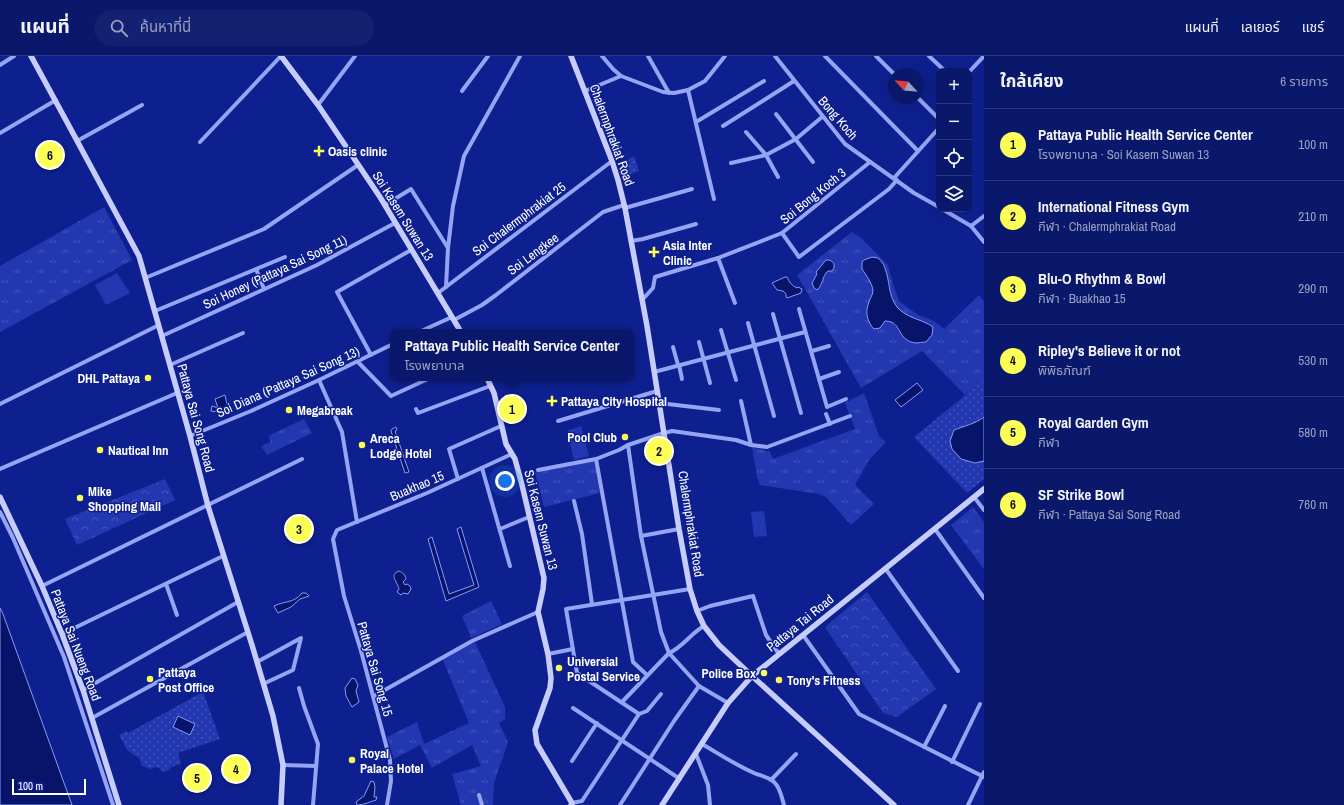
<!DOCTYPE html>
<html lang="th">
<head>
<meta charset="utf-8">
<style>
  :root { --surface:#0a186b; --page:#132171; --text:#f1f3f6; --muted:#99a0c1; --line:#2a377e; --accent:#fdff59 }
  body { margin:0; font-family:"Archivo Narrow","Noto Sans Thai",sans-serif; background:var(--page); color:var(--text) }
  .controls { position:absolute; right:12px; top:12px; display:grid; overflow:hidden; border-radius:8px; box-shadow:0 4px 16px #0002 }
  .controls button { width:36px; height:36px; display:grid; place-items:center; padding:0; border:0; border-bottom:1px solid var(--line); background:var(--surface); color:var(--text); font:20px sans-serif }
  .compass { position:absolute; left:888px; top:12px; width:36px; height:36px; border-radius:50%; background:var(--surface); box-shadow:0 4px 16px #0002; rotate:296deg }
  .scale { position:absolute; left:12px; bottom:10px; width:74px; box-sizing:border-box; padding-left:4px; border:2px solid #fff; border-top:0; font-size:11px; line-height:14px; white-space:nowrap; color:#fff; -webkit-text-stroke:3px #0e208f; paint-order:stroke }
  .you { position:absolute; left:505px; top:425px; width:14px; height:14px; margin:-10px; border:3px solid #fff; border-radius:50%; background:#1a73e8; box-shadow:0 0 0 6px #1a73e833 }
  .badge { display:grid; place-items:center; width:26px; height:26px; border-radius:50%; background:var(--accent); color:#111; font-size:13px; font-weight:700 }
  .pin { position:absolute; translate:-50% -50%; border:2px solid #fff; box-shadow:0 1px 4px #0006 }
  .popup { position:absolute; left:390px; top:273px; width:244px; height:52px; box-sizing:border-box; display:grid; place-content:center; border-radius:8px; background:var(--surface); filter:drop-shadow(0 1px 3px #0005); font-size:13px; white-space:nowrap; color:var(--muted) }
  .popup b { font-size:15px; color:var(--text) }
  .popup::after { content:''; position:absolute; left:50%; top:100%; margin-left:-8px; border:8px solid transparent; border-top-color:var(--surface) }
  .list { margin:0; padding:0; list-style:none }
  h2 { display:flex; justify-content:space-between; align-items:center; height:52px; margin:0; padding:0 16px; font-size:17px }
  h2 small { font-size:13px; font-weight:400; color:var(--muted) }
  .list li { display:grid; grid-template-columns:26px 1fr auto; gap:12px; align-items:center; box-sizing:border-box; height:72px; padding:0 16px; border-top:1px solid var(--line) }
  .list b { display:block; font-size:15px; white-space:nowrap }
  .list p { margin:0; font-size:13px; white-space:nowrap; color:var(--muted) }
  .list em { font-size:13px; font-style:normal; color:var(--muted) }
  .icon { flex:none; width:22px; height:22px; fill:none; stroke:currentColor; stroke-width:2; stroke-linecap:round; stroke-linejoin:round }
  .map { position:relative; flex:none; width:984px; height:749px; overflow:hidden }
  header { display:flex; align-items:center; gap:24px; box-sizing:border-box; height:56px; padding:0 20px; background:var(--surface); border-bottom:1px solid var(--line) }
  header strong { font-size:19px }
  nav { display:flex; gap:22px; margin-inline-start:auto; font-size:14px }
  .search { width:280px; height:36px; background:var(--page); display:flex; align-items:center; gap:10px; box-sizing:border-box; padding:0 14px; border-radius:22px; color:var(--muted); font-size:15px }
  main { display:flex }
  aside { flex:1; background:var(--surface) }
  .map>svg:first-child { display:block }
</style>
</head>
<body>
<header>
<strong>แผนที่</strong>
<div class="search"><svg class="icon" aria-label="search" viewBox="0 0 24 24"><circle cx="10" cy="10" r="6"/><path d="M15 15l6 6"/></svg>ค้นหาที่นี่</div>
<nav><a>แผนที่</a><a>เลเยอร์</a><a>แชร์</a></nav>
</header>
<main>
<div class="map">
<svg width="984" height="749" viewBox="0 0 984 749">
  <defs>
    <pattern id="grass-tufts" width="24" height="20" patternUnits="userSpaceOnUse"><rect width="24" height="20" fill="#2338b0"/><path d="M3 7l-1-3M5 7V3M7 7l1-3M15 17l-1-3M17 17v-4M19 17l1-3" fill="none" stroke="#4456bc"/></pattern>
    <pattern id="forest-crowns" width="20" height="18" patternUnits="userSpaceOnUse"><rect width="20" height="18" fill="#2338b0"/><path d="M2 6a3 3 0 1 1 6 0M12 15a3 3 0 1 1 6 0" fill="none" stroke="#4456bc"/></pattern>
    <pattern id="garden-dots" width="8" height="8" patternUnits="userSpaceOnUse"><rect width="8" height="8" fill="#2338b0"/><path d="M2 2h.1M6 6h.1" fill="none" stroke="#4456bc" stroke-width="1.8" stroke-linecap="round"/></pattern>
  </defs>
  <rect width="100%" height="100%" fill="#0e208f"/>
  <g fill="url(#grass-tufts)">
    <path d="M104 151 132 204 0 276V210Z"/>
    <path d="M852 176 860 181 888 209 893 228 899 245 918 259 934 265 944 273 979 239 984 245V324L965 339 922 295 861 332 811 243 797 219Z"/>
    <path d="M864 337 879 380 886 386 869 404 855 429 874 448 851 469 826 441 819 438 760 429 757 421 752 391 767 395 769 394 773 403 855 373 845 347Z"/>
    <path d="M304 363 312 377 267 399 261 390 271 386 268 380Z"/>
    <path d="M581 370 589 400 574 404 567 375Z"/>
    <path d="M593 405 595 407 600 437 544 451 535 416Z"/>
    <path d="M973 451 984 466V513L951 469Z"/>
    <path d="M491 545 502 568 471 582 462 560Z"/>
    <path d="M475 586 505 651V663L499 667 508 686 494 727 493 749H461L452 718 481 710 472 689 432 712 420 689 394 703 387 681 417 666 424 688 469 667 442 602Z"/>
  </g>
  <g fill="url(#forest-crowns)">
    <path d="M165 423 175 444 77 489 65 463Z"/>
    <path d="M867 536 936 633 897 661 883 657 825 571Z"/>
  </g>
  <g fill="url(#garden-dots)">
    <path d="M634 100 639 115 626 120 621 108Z"/>
    <path d="M984 324V423L967 437 914 381Z"/>
    <path d="M203 636 220 683 178 697 181 708 171 711 169 714 164 716 157 711 150 713 141 709 140 703 127 694 119 679 127 675 128 677Z"/>
  </g>
  <g fill="#2338b0">
    <path d="M117 217 130 237 106 249 95 229Z"/>
    <path d="M764 455 767 480 754 481 751 456Z"/>
  </g>
  <g fill="#08146a" stroke="#879af8">
    <path d="M872 201 878 202C881 205 884 208 885 212 890 225 888 239 897 251 906 262 922 263 933 271L932 279 926 286C922 286 919 287 916 287 896 285 903 265 885 265L880 272 874 273C868 267 865 257 868 249 869 243 873 240 873 234 872 227 866 219 862 213V206L864 204Z"/>
    <path d="M826 204C833 203 837 210 832 215H828C822 220 823 229 817 234L814 232 812 227 817 218 816 216Z"/>
    <path d="M785 221H787C789 226 792 230 797 232L798 231 802 233 801 237 787 242 786 241V238L783 235 777 234 772 227Z"/>
    <path d="M917 327 923 334 901 351 895 344Z"/>
    <path d="M225 339 228 353 219 356 211 355 212 350 218 352 215 343Z"/>
    <path d="M984 361V405L975 407 961 403 952 393 950 385 954 374C964 370 975 368 984 361Z"/>
    <path d="M396 371 397 374 395 375 409 416 405 417 391 375 392 373Z"/>
    <path d="M461 471 479 531 446 545 428 483 432 481 449 538 474 529 457 473Z"/>
    <path d="M399 515C403 517 405 518 406 523L403 526 405 529 407 528 410 530 411 533 408 538 403 537 401 539 397 536 399 533C397 525 389 519 399 515Z"/>
    <path d="M302 537H306L309 540 300 543 291 551 278 557 274 550C284 545 295 547 302 537Z"/>
    <path d="M0 552 3 558 72 749H0Z"/>
    <path d="M352 622 355 623 358 629 356 635 359 646 352 651 346 640 345 632Z"/>
    <path d="M178 660 195 668 190 679 173 671Z"/>
    <path d="M371 725 374 726 375 731 374 741H377L376 744C369 746 364 749 357 749L356 746 364 740Z"/>
  </g>
  <g fill="none" stroke-linecap="round" stroke-linejoin="round">
    <g stroke="#96a4f4" stroke-width="4">
      <path d="M602 0 613 13 621 20 663 36 674 37 688 34 705 25 725 0"/>
      <path d="M648 0 669 37"/>
      <path d="M775 0 845 88 914 137 939 151"/>
      <path d="M825 0 918 95"/>
      <path d="M876 0 894 18"/>
      <path d="M929 0 945 15"/>
      <path d="M0 9 14 0"/>
      <path d="M969 16 984 0"/>
      <path d="M688 34 714 143"/>
      <path d="M462 35 488 0"/>
      <path d="M585 35 621 20"/>
      <path d="M969 38V40"/>
      <path d="M918 42 939 63"/>
      <path d="M318 49 355 0"/>
      <path d="M776 58 813 106"/>
      <path d="M696 66 764 25"/>
      <path d="M723 70 794 25"/>
      <path d="M746 76 766 99 778 121"/>
      <path d="M0 77 56 44"/>
      <path d="M77 85 142 49"/>
      <path d="M200 86 281 0"/>
      <path d="M731 107 766 99 796 83 822 61"/>
      <path d="M894 122 939 72"/>
      <path d="M385 149 411 133 448 192"/>
      <path d="M625 152 692 133"/>
      <path d="M942 153 971 170 984 186"/>
      <path d="M971 170 984 160"/>
      <path d="M782 177 799 201 889 133 897 124"/>
      <path d="M631 185 643 183 696 168"/>
      <path d="M718 202 735 247"/>
      <path d="M256 213 264 233"/>
      <path d="M145 222 264 173 358 109"/>
      <path d="M446 231 448 192 453 150 464 100 520 0"/>
      <path d="M438 237 612 105"/>
      <path d="M642 244 653 232 655 221 718 202 782 177 870 106"/>
      <path d="M799 253 827 351 846 343"/>
      <path d="M155 255 285 201"/>
      <path d="M773 258 801 357"/>
      <path d="M454 264 482 249 496 239 603 156 624 149"/>
      <path d="M748 267 774 360"/>
      <path d="M721 274 736 324"/>
      <path d="M419 276 452 261"/>
      <path d="M162 280 317 209 395 167"/>
      <path d="M699 286 710 327"/>
      <path d="M673 291 678 309"/>
      <path d="M812 295 829 290"/>
      <path d="M371 299 337 236 411 194"/>
      <path d="M358 306 391 340 430 322"/>
      <path d="M170 309 243 277"/>
      <path d="M679 309 682 323"/>
      <path d="M654 316 805 276"/>
      <path d="M819 323 839 316"/>
      <path d="M319 324 342 376 357 466"/>
      <path d="M741 345 751 389"/>
      <path d="M659 347 719 354"/>
      <path d="M0 348 159 269"/>
      <path d="M416 353 418 357 490 330"/>
      <path d="M826 358 830 368"/>
      <path d="M558 365 657 335"/>
      <path d="M190 380 251 355 319 324 393 288"/>
      <path d="M628 389 641 480 661 576 669 597 699 630 728 647"/>
      <path d="M596 403 633 606 647 619"/>
      <path d="M482 412 510 510"/>
      <path d="M0 413 177 337"/>
      <path d="M538 414 596 403 619 394 628 389 664 377 672 375 736 384 751 389 767 391 850 360"/>
      <path d="M458 423 449 393 501 370"/>
      <path d="M974 441 984 454"/>
      <path d="M574 445 582 478 592 548"/>
      <path d="M0 456 13 482 64 601 113 749"/>
      <path d="M500 473 529 461"/>
      <path d="M935 473 984 542"/>
      <path d="M641 480 679 473"/>
      <path d="M885 512 958 615"/>
      <path d="M166 528 177 559"/>
      <path d="M42 530 302 403"/>
      <path d="M697 555 710 550 753 540 766 579 779 598"/>
      <path d="M62 578 223 500"/>
      <path d="M803 579 859 658 984 721"/>
      <path d="M548 598 573 593"/>
      <path d="M257 606 301 582 293 614 263 628"/>
      <path d="M299 632 304 650 318 688 313 749"/>
      <path d="M83 634 238 546"/>
      <path d="M661 638 647 655 639 658 577 617 566 553 690 533"/>
      <path d="M374 640 472 585 538 556"/>
      <path d="M622 646 669 597C683 591 691 577 704 570"/>
      <path d="M573 652 680 723"/>
      <path d="M92 662 248 576"/>
      <path d="M702 688C719 698 736 709 754 717 761 720 769 721 774 726 780 731 782 742 784 749"/>
      <path d="M924 691 945 650"/>
      <path d="M696 698 708 729 710 749"/>
      <path d="M572 705 597 667"/>
      <path d="M952 706 980 648"/>
      <path d="M283 709 316 710"/>
      <path d="M771 724 796 698"/>
      <path d="M479 739 482 749"/>
      <path d="M572 747 582 745 639 658"/>
      <path d="M387 749 391 725 390 704 361 595 344 540 333 483 337 474 427 437 512 398"/>
      <path d="M620 749 674 665 699 630"/>
      <path d="M968 749 984 716"/>
    </g>
    <g stroke="#c6cdfd" stroke-width="5.5">
      <path d="M31 0 68 68 139 200 190 380 208 450 252 589 273 660 283 709 281 749"/>
      <path d="M281 0 318 49 380 141 461 276"/>
      <path d="M571 0 612 105 618 124 625 152 647 270 679 473 690 533 697 555 704 570 719 589 752 620 894 749"/>
      <path d="M487 322 494 337 506 388 515 403 522 429 544 522 543 533 538 556 548 598 551 622 550 632 535 674 537 688 572 747 571 749"/>
      <path d="M0 441 42 530 62 578 83 634 119 749"/>
      <path d="M662 749 728 647 752 620 984 433"/>
    </g>
  </g>
  <g fill="#fdff59" stroke="#0e208f" stroke-width="1.5">
    <path d="M317 89h4v4h4v4h-4v4h-4v-4h-4v-4h4z"/>
    <path d="M652 190h4v4h4v4h-4v4h-4v-4h-4v-4h4z"/>
    <circle cx="148" cy="322" r="4"/>
    <path d="M550 339h4v4h4v4h-4v4h-4v-4h-4v-4h4z"/>
    <circle cx="289" cy="354" r="4"/>
    <circle cx="625" cy="381" r="4"/>
    <circle cx="362" cy="389" r="4"/>
    <circle cx="100" cy="394" r="4"/>
    <circle cx="80" cy="442" r="4"/>
    <circle cx="559" cy="612" r="4"/>
    <circle cx="764" cy="617" r="4"/>
    <circle cx="150" cy="623" r="4"/>
    <circle cx="779" cy="624" r="4"/>
    <circle cx="352" cy="704" r="4"/>
  </g>
  <g text-anchor="middle" dominant-baseline="central" stroke-width="3" stroke-linejoin="round" paint-order="stroke">
    <g font-size="13" fill="#fff" stroke="#0e208f">
      <text transform="translate(838 62) rotate(49)">Bong Koch</text>
      <text transform="translate(612 79) rotate(70)">Chalermphrakiat Road</text>
      <text transform="translate(813 140) rotate(-39)">Soi Bong Koch 3</text>
      <text transform="translate(403 160) rotate(58)">Soi Kasem Suwan 13</text>
      <text transform="translate(519 163) rotate(-37)">Soi Chalermphrakiat 25</text>
      <text transform="translate(533 198) rotate(-37)">Soi Lengkee</text>
      <text transform="translate(275 216) rotate(-25)">Soi Honey (Pattaya Sai Song 11)</text>
      <text transform="translate(288 326) rotate(-24)">Soi Diana (Pattaya Sai Song 13)</text>
      <text transform="translate(196 362) rotate(75)">Pattaya Sai Song Road</text>
      <text transform="translate(417 430) rotate(-23)">Buakhao 15</text>
      <text transform="translate(541 464) rotate(76)">Soi Kasem Suwan 13</text>
      <text transform="translate(691 468) rotate(81)">Chalermphrakiat Road</text>
      <text transform="translate(800 567) rotate(-39)">Pattaya Tai Road</text>
      <text transform="translate(76 589) rotate(69)">Pattaya Sai Nueng Road</text>
      <text transform="translate(375 613) rotate(74)">Pattaya Sai Song 15</text>
    </g>
    <g font-size="13" font-weight="bold" fill="#fff" stroke="#0e208f" text-anchor="start">
      <text x="328" y="95">Oasis clinic</text>
      <text x="663" y="189">Asia Inter<tspan x="663" dy="15">Clinic</tspan></text>
      <text x="140" y="322" text-anchor="end">DHL Pattaya</text>
      <text x="561" y="345">Pattaya City Hospital</text>
      <text x="297" y="354">Megabreak</text>
      <text x="617" y="381" text-anchor="end">Pool Club</text>
      <text x="370" y="382">Areca<tspan x="370" dy="15">Lodge Hotel</tspan></text>
      <text x="108" y="394">Nautical Inn</text>
      <text x="88" y="435">Mike<tspan x="88" dy="15">Shopping Mall</tspan></text>
      <text x="567" y="605">Universial<tspan x="567" dy="15">Postal Service</tspan></text>
      <text x="158" y="616">Pattaya<tspan x="158" dy="15">Post Office</tspan></text>
      <text x="756" y="617" text-anchor="end">Police Box</text>
      <text x="787" y="624">Tony's Fitness</text>
      <text x="360" y="697">Royal<tspan x="360" dy="15">Palace Hotel</tspan></text>
    </g>
  </g>
</svg>
<div class="controls">
<button>+</button>
<button>−</button>
<button><svg class="icon" aria-label="locate" viewBox="0 0 24 24"><circle cx="12" cy="12" r="6"/><path d="M12 2v4M12 18v4M2 12h4M18 12h4"/></svg></button>
<button><svg class="icon" aria-label="layers" viewBox="0 0 24 24"><path d="M12 4l9 5-9 5-9-5zM3 14l9 5 9-5"/></svg></button>
</div>
<svg class="compass" viewBox="-18 -18 36 36"><path d="M0-13l5 13h-10z" fill="#e53935"/><path d="M0 13l5-13h-10z" fill="#99a0c1"/></svg>
<div class="scale">100 m</div>
<div class="you"></div>
<div class="pin badge" style="left:512px;top:353px">1</div>
<div class="popup"><b>Pattaya Public Health Service Center</b>โรงพยาบาล</div>
<div class="pin badge" style="left:659px;top:395px">2</div>
<div class="pin badge" style="left:299px;top:473px">3</div>
<div class="pin badge" style="left:236px;top:713px">4</div>
<div class="pin badge" style="left:197px;top:722px">5</div>
<div class="pin badge" style="left:50px;top:99px">6</div>
</div>
<aside>
<h2>ใกล้เคียง<small>6 รายการ</small></h2>
<ul class="list">
<li><span class="badge">1</span><div><b>Pattaya Public Health Service Center</b><p>โรงพยาบาล · Soi Kasem Suwan 13</p></div><em>100 m</em></li>
<li><span class="badge">2</span><div><b>International Fitness Gym</b><p>กีฬา · Chalermphrakiat Road</p></div><em>210 m</em></li>
<li><span class="badge">3</span><div><b>Blu-O Rhythm &amp; Bowl</b><p>กีฬา · Buakhao 15</p></div><em>290 m</em></li>
<li><span class="badge">4</span><div><b>Ripley's Believe it or not</b><p>พิพิธภัณฑ์</p></div><em>530 m</em></li>
<li><span class="badge">5</span><div><b>Royal Garden Gym</b><p>กีฬา</p></div><em>580 m</em></li>
<li><span class="badge">6</span><div><b>SF Strike Bowl</b><p>กีฬา · Pattaya Sai Song Road</p></div><em>760 m</em></li>
</ul>
</aside>
</main>
</body>
</html>
